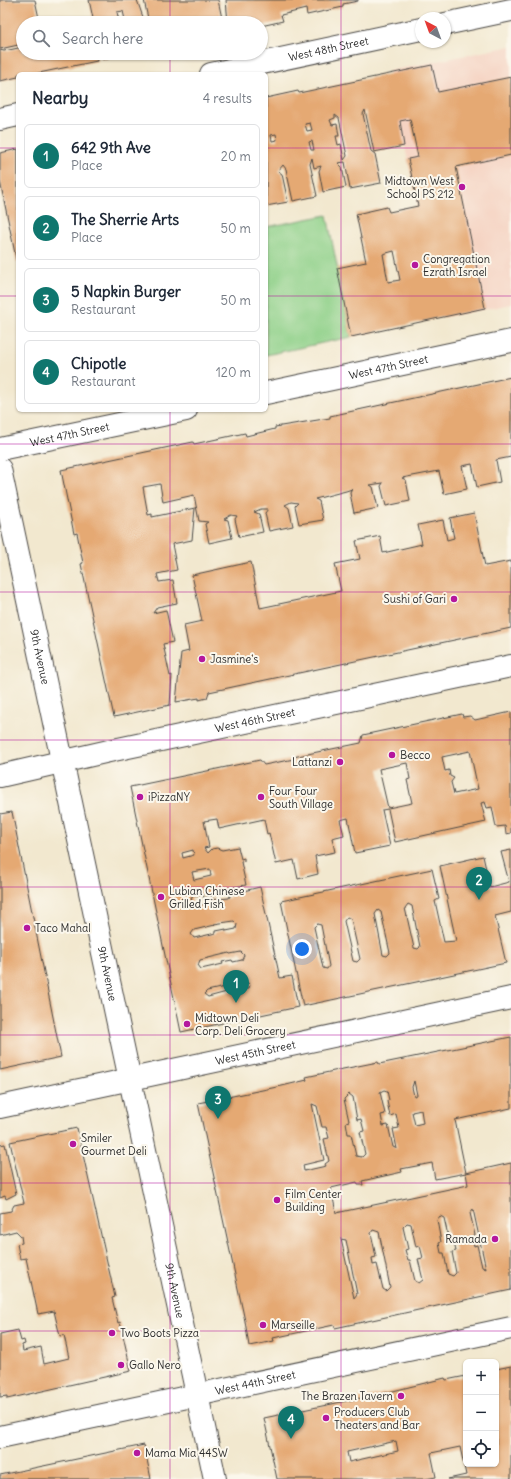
<!DOCTYPE html>
<html lang="en">
<head>
<meta charset="utf-8">
<style>
  :root { --surface:#fff; --page:#f6f6f7; --text:#1f2937; --muted:#747a83; --line:#e0e1e3; --accent:#0f766e }
  body { margin:0; font-family:Delius,sans-serif; background:var(--page); color:var(--text) }
  .controls { position:absolute; right:12px; bottom:12px; display:grid; overflow:hidden; border-radius:6px; box-shadow:0 1px 3px #0004 }
  .controls button { width:36px; height:36px; display:grid; place-items:center; padding:0; border:0; border-bottom:1px solid var(--line); background:var(--surface); color:var(--text); font:20px sans-serif }
  .compass { position:absolute; left:415px; top:12px; width:36px; height:36px; border-radius:50%; background:var(--surface); box-shadow:0 1px 3px #0004; rotate:319deg }
  .you { position:absolute; left:302px; top:949px; width:14px; height:14px; margin:-10px; border:3px solid #fff; border-radius:50%; background:#1a73e8; box-shadow:0 0 0 6px #1a73e833 }
  .badge { display:grid; place-items:center; width:26px; height:26px; border-radius:50%; background:var(--accent); color:#fff; font-size:13px; font-weight:700 }
  .pin { position:absolute; translate:-50% -33px; filter:drop-shadow(0 1px 2px #0008) }
  .pin::after { content:''; position:absolute; top:21px; width:14px; height:12px; background:inherit; clip-path:polygon(0 0,100% 0,50% 100%) }
  .list { margin:0; padding:0; list-style:none }
  h2 { display:flex; justify-content:space-between; align-items:center; height:52px; margin:0; padding:0 16px; font-size:17px }
  h2 small { font-size:13px; font-weight:400; color:var(--muted) }
  .list li { display:grid; grid-template-columns:26px 1fr auto; gap:12px; align-items:center; box-sizing:border-box; height:64px; margin:0 8px 8px; padding:0 8px; border:1px solid var(--line); border-radius:6px }
  .list b { display:block; font-size:15px; white-space:nowrap }
  .list p { margin:0; font-size:13px; white-space:nowrap; color:var(--muted) }
  .list em { font-size:13px; font-style:normal; color:var(--muted) }
  .icon { flex:none; width:22px; height:22px; fill:none; stroke:currentColor; stroke-width:2; stroke-linecap:round; stroke-linejoin:round }
  .map { position:relative; flex:none; width:511px; height:1479px; overflow:hidden }
  .search { position:absolute; background:var(--surface); box-shadow:0 1px 3px #0004; left:16px; top:16px; width:252px; height:44px; display:flex; align-items:center; gap:10px; box-sizing:border-box; padding:0 14px; border-radius:22px; color:var(--muted); font-size:15px }
  .panel { position:absolute; background:var(--surface); box-shadow:0 1px 3px #0004; left:16px; top:72px; width:252px; height:340px; border-radius:6px }
  .map>svg:first-child { display:block }
</style>
</head>
<body>
<div class="map">
<svg width="511" height="1479" viewBox="0 0 511 1479">
  <rect width="100%" height="100%" fill="#fbf7ec"/>
  <filter id="ink" filterUnits="userSpaceOnUse"><feTurbulence type="fractalNoise" baseFrequency=".025" numOctaves="2"/><feDisplacementMap in="SourceGraphic" scale="8" xChannelSelector="R" yChannelSelector="G"/><feConvolveMatrix kernelMatrix="1 2 1 2 8 2 1 2 1" color-interpolation-filters="sRGB"/></filter>
  <filter id="wash" filterUnits="userSpaceOnUse"><feTurbulence type="fractalNoise" baseFrequency=".012" numOctaves="4" result="noise"/><feDisplacementMap in="SourceGraphic" scale="16" xChannelSelector="R" yChannelSelector="G"/><feGaussianBlur stdDeviation="0.9" result="paint"/><feColorMatrix in="noise" values="0 0 0 0 0 0 0 0 0 0 0 0 0 0 0 0 0 1.4 0 .05"/><feComposite in="paint" operator="in"/></filter>
  <g filter="url(#wash)">
    <rect width="100%" height="100%" fill="#f2e8cf"/>
    <path fill="#f5d3c2" d="M511 46V304L441 318 389 71Z"/>
    <path fill="#8ed088" stroke="#5c7e5a" d="M327 215 351 337 266 355V227Z"/>
    <g id="blocks">
      <g fill="#e5a973" fill-rule="evenodd">
        <path d="M0 0H35L40 23H23V44L0 49Z"/>
        <path d="M89 0H137L145 23H94ZM123 11 125 20 119 21 117 12Z"/>
        <path d="M144 0H218L223 23H149Z"/>
        <path d="M226 0H358V1L343 4V7L307 15 306 9 281 15 283 21 261 26V23H228Z"/>
        <path d="M23 47V53H95L97 61 34 74H18V77L0 81V50L4 51Z"/>
        <path d="M101 53H127V54L102 59Z"/>
        <path d="M432 65 438 92 511 77V155L456 167 485 308 351 337 337 268 366 262 356 214 387 207 389 212 418 206 408 159 418 157 410 119 400 121 404 146 374 152 365 110 363 114 371 151 375 154 381 183 350 189 345 162 338 163 342 167 346 187 323 192 319 171 321 166 314 168 312 158 310 164 317 196 293 201 286 169 283 165 278 171 282 174 288 202 266 206V98L298 91 299 93ZM335 115 339 118 347 156 344 160 341 144 338 145 336 136H339L337 124 332 125 330 120 335 118ZM310 123 312 130 307 131 305 124ZM276 134 277 140 272 141 271 135ZM312 141 314 150H311L309 142ZM394 251 400 280 388 282 383 254Z"/>
        <path d="M18 149V263H17L0 181V153Z"/>
        <path d="M511 377V457L496 460 500 482 477 487 472 464 462 466 467 489 444 494 439 471 402 478 406 480 410 501 386 506 381 486 383 483 370 485 373 487 378 508 354 513 350 493 352 489 346 491 315 499 319 501 323 520 299 524 295 506 298 503 291 502 285 505 289 508 293 526 269 531 265 513 268 509H261L254 512 259 514 263 532 239 537 235 519 237 516 231 515 224 519 228 520 232 538 209 543 205 524 208 522 199 521 194 495 163 502 160 484 143 487 148 515 152 514V517L195 508 192 540 172 544 177 570 157 574 159 582 173 580 177 603 157 607 153 613 166 610 173 642 163 644 170 676 172 675 170 705 114 717 81 564 83 563 77 533 74 534 61 470 193 442 194 444 245 433 246 436 275 429V427L330 418V416Z"/>
        <path d="M474 513 485 566 511 561V628L209 692 207 698 199 700V698L176 702 181 653 189 651 184 625 202 621 192 575 251 562 260 608 341 591 335 564 360 559 356 541 380 536 383 553 422 544 418 525 443 520 447 540 454 538 450 518Z"/>
        <path d="M511 712V833L506 834 505 826 496 827 492 807 487 808 485 802 481 803 486 822 395 842 388 809 382 810 390 846 355 853 348 818 340 820 344 835 332 838 335 852 315 856 318 874 298 879 294 860 276 864 269 833 267 834 264 819 219 829 217 819 204 821 209 847 204 848 208 853 212 849 217 848 222 850 238 847 241 859 244 858V861L241 862 246 885 229 888 219 893 215 890 214 896 204 898 203 894 191 897 192 902 184 904 188 907 205 904 210 903 209 900 229 898 231 894 260 887 280 978 292 976 298 1007 181 1032 130 787 260 760 264 765 294 759 293 757 361 743 363 735 462 714 463 717 470 716 475 720ZM470 751 478 789 454 794 451 782 454 778 450 776 449 770 445 771 442 757ZM407 763 410 779 407 780 412 803 388 808 379 769ZM193 850 194 855 183 858 182 853ZM210 869 211 876 194 880 192 872ZM234 921 237 924 236 929 226 931V929L216 931V933L194 938 191 934 194 930 215 925 214 924ZM241 952 244 955 242 960 233 962 232 960 222 962 223 964 201 969 198 965 200 960 229 953 230 954ZM247 982 250 985 249 988 239 990 238 989 208 997 204 994 207 991Z"/>
        <path d="M12 812 61 1057 0 1070V814Z"/>
        <path d="M511 850V912L495 916 506 963 303 1006 281 901 432 869 439 899 435 901 444 942 456 941 440 866 483 856 490 887 509 882 501 852ZM408 904 412 906 420 947 418 949 414 948 405 908ZM378 910 381 912 390 953 387 956 383 955 375 914ZM347 917 351 919 360 959 357 962 353 961 344 921ZM317 924 321 925 329 966 327 969 323 968 314 927Z"/>
        <path d="M511 1037V1108L455 1120 466 1173 435 1179 432 1163 401 1169 402 1172 362 1181 363 1185H358L357 1182 331 1188 336 1213 468 1185 466 1173 511 1163V1290L335 1328 334 1325 273 1338 274 1341 249 1346 245 1321 198 1103 282 1086 307 1080 306 1077 343 1069 378 1062 379 1064ZM414 1081 417 1095 414 1096 412 1087ZM384 1090 387 1091 389 1100 387 1101 390 1116 396 1114 399 1128 393 1129 397 1149 393 1147 388 1125 383 1126 381 1115 385 1114 380 1092ZM349 1094 353 1097 357 1120 361 1119 364 1131 360 1132 365 1154 362 1157 356 1156 351 1134H348L346 1122 349 1121 344 1099ZM312 1104 317 1106 322 1127H326L329 1138 324 1139 329 1161 325 1164 326 1166 304 1171 303 1165 324 1160ZM421 1110 423 1123 415 1125 412 1112ZM473 1209 486 1269 482 1267 477 1245 474 1246 472 1236 475 1235 470 1213ZM440 1216 444 1218 449 1240 453 1239 456 1251 452 1252 456 1273 453 1276 448 1274 444 1253H441L439 1243 441 1242 437 1220ZM407 1223 411 1224 416 1247 420 1246 423 1258 418 1259 423 1280 419 1283 415 1281 410 1260H408L405 1250 408 1249 403 1227ZM373 1230 379 1232 390 1287 386 1291 383 1289 377 1264 373 1265 372 1258 376 1257 371 1233ZM341 1239 346 1240 357 1294 354 1298Z"/>
        <path d="M77 1128 115 1297 112 1298 118 1323 120 1322 131 1371 7 1399V1396L0 1397V1334L18 1330 21 1341 24 1340 25 1344 22 1345 23 1351 41 1347 44 1364 69 1358 64 1335 60 1336 54 1311 38 1314 26 1258 20 1259 17 1244 22 1243 21 1236 16 1231 0 1235V1213L11 1211 14 1205 24 1203 10 1142Z"/>
        <path d="M5 1144 16 1194 6 1199 5 1196 0 1198V1145Z"/>
        <path d="M511 1366V1479H448L466 1475 460 1447 431 1453 436 1477 425 1479H277L264 1418 385 1393 445 1378 446 1380 466 1376V1464H496V1369ZM396 1441 398 1451 349 1462 347 1452Z"/>
        <path d="M144 1445 151 1479H0V1475Z"/>
      </g>
    </g>
  </g>
  <g filter="url(#ink)">
    <use href="#blocks" fill-opacity="0" stroke="#494744" stroke-width="1"/>
    <g fill="none" stroke-linecap="round" stroke-linejoin="round">
      <defs>
        <g id="minor">
          <path d="M445 24 511 10"/>
          <path id="s1" d="M211 74 421 29"/>
          <path d="M0 119 18 115"/>
          <path id="s2" d="M266 393 511 341"/>
          <path id="s3" d="M0 449 186 410"/>
          <path id="s4" d="M0 1437 511 1328"/>
        </g>
        <g id="secondary">
          <path id="s5" d="M0 776 109 751 511 666"/>
          <path id="s6" d="M0 1107 511 998"/>
        </g>
        <g id="primary">
          <path id="s7" d="M0 469 215 1479"/>
        </g>
      </defs>
      <use href="#minor" stroke="#494744" stroke-width="24"/>
      <use href="#secondary" stroke="#494744" stroke-width="24"/>
      <use href="#primary" stroke="#494744" stroke-width="24"/>
      <use href="#minor" stroke="#fff" stroke-width="22"/>
      <use href="#secondary" stroke="#fff" stroke-width="22"/>
      <use href="#primary" stroke="#fff" stroke-width="22"/>
    </g>
  </g>
  <path fill="none" stroke="#b5179e" stroke-width="1" stroke-opacity="0.55" d="M170 0V23M341 0V1479M170 53V74M0 148H18M266 148H511M0 296H18M266 296H511M170 410V1479M0 444H511M0 592H511M0 740H511M0 887H511M0 1035H511M0 1183H511M0 1331H511"/>
  <g fill="#b5179e" stroke="#fbf7ec" stroke-width="1.5">
    <circle cx="462" cy="187" r="4"/>
    <circle cx="415" cy="265" r="4"/>
    <circle cx="454" cy="599" r="4"/>
    <circle cx="202" cy="659" r="4"/>
    <circle cx="392" cy="755" r="4"/>
    <circle cx="340" cy="762" r="4"/>
    <circle cx="140" cy="797" r="4"/>
    <circle cx="261" cy="797" r="4"/>
    <circle cx="161" cy="897" r="4"/>
    <circle cx="27" cy="928" r="4"/>
    <circle cx="187" cy="1024" r="4"/>
    <circle cx="73" cy="1144" r="4"/>
    <circle cx="277" cy="1200" r="4"/>
    <circle cx="495" cy="1239" r="4"/>
    <circle cx="263" cy="1325" r="4"/>
    <circle cx="112" cy="1333" r="4"/>
    <circle cx="121" cy="1365" r="4"/>
    <circle cx="401" cy="1396" r="4"/>
    <circle cx="326" cy="1418" r="4"/>
    <circle cx="137" cy="1453" r="4"/>
  </g>
  <g text-anchor="middle" dominant-baseline="central" stroke-width="4" stroke-linejoin="round" paint-order="stroke">
    <g font-size="11" fill="#2b2b2b" stroke="#fbf7ec">
      <text stroke="none"><textPath href="#s1" startOffset="120">West 48th Street</textPath></text>
      <text stroke="none"><textPath href="#s2" startOffset="125">West 47th Street</textPath></text>
      <text stroke="none"><textPath href="#s3" startOffset="71">West 47th Street</textPath></text>
      <text stroke="none"><textPath href="#s7" startOffset="192">9th Avenue</textPath></text>
      <text stroke="none"><textPath href="#s5" startOffset="261">West 46th Street</textPath></text>
      <text stroke="none"><textPath href="#s7" startOffset="516">9th Avenue</textPath></text>
      <text stroke="none"><textPath href="#s6" startOffset="261">West 45th Street</textPath></text>
      <text stroke="none"><textPath href="#s7" startOffset="840">9th Avenue</textPath></text>
      <text stroke="none"><textPath href="#s4" startOffset="261">West 44th Street</textPath></text>
    </g>
    <g font-size="11" fill="#2b2b2b" stroke="#fbf7ec" text-anchor="start">
      <text x="454" y="181" text-anchor="end">Midtown West<tspan x="454" dy="13">School PS 212</tspan></text>
      <text x="423" y="259">Congregation<tspan x="423" dy="13">Ezrath Israel</tspan></text>
      <text x="446" y="599" text-anchor="end">Sushi of Gari</text>
      <text x="210" y="659">Jasmine's</text>
      <text x="400" y="755">Becco</text>
      <text x="332" y="762" text-anchor="end">Lattanzi</text>
      <text x="269" y="791">Four Four<tspan x="269" dy="13">South Village</tspan></text>
      <text x="148" y="797">iPizzaNY</text>
      <text x="169" y="891">Lubian Chinese<tspan x="169" dy="13">Grilled Fish</tspan></text>
      <text x="35" y="928">Taco Mahal</text>
      <text x="195" y="1018">Midtown Deli<tspan x="195" dy="13">Corp. Deli Grocery</tspan></text>
      <text x="81" y="1138">Smiler<tspan x="81" dy="13">Gourmet Deli</tspan></text>
      <text x="285" y="1194">Film Center<tspan x="285" dy="13">Building</tspan></text>
      <text x="487" y="1239" text-anchor="end">Ramada</text>
      <text x="271" y="1325">Marseille</text>
      <text x="120" y="1333">Two Boots Pizza</text>
      <text x="129" y="1365">Gallo Nero</text>
      <text x="393" y="1396" text-anchor="end">The Brazen Tavern</text>
      <text x="334" y="1412">Producers Club<tspan x="334" dy="13">Theaters and Bar</tspan></text>
      <text x="145" y="1453">Mama Mia 44SW</text>
    </g>
  </g>
</svg>
<div class="controls">
<button>+</button>
<button>−</button>
<button><svg class="icon" aria-label="locate" viewBox="0 0 24 24"><circle cx="12" cy="12" r="6"/><path d="M12 2v4M12 18v4M2 12h4M18 12h4"/></svg></button>
</div>
<svg class="compass" viewBox="-18 -18 36 36"><path d="M0-13l5 13h-10z" fill="#e53935"/><path d="M0 13l5-13h-10z" fill="#747a83"/></svg>
<div class="you"></div>
<div class="pin badge" style="left:236px;top:1003px">1</div>
<div class="pin badge" style="left:479px;top:900px">2</div>
<div class="pin badge" style="left:218px;top:1119px">3</div>
<div class="pin badge" style="left:291px;top:1439px">4</div>
<div class="search"><svg class="icon" aria-label="search" viewBox="0 0 24 24"><circle cx="10" cy="10" r="6"/><path d="M15 15l6 6"/></svg>Search here</div>
<section class="panel">
<h2>Nearby<small>4 results</small></h2>
<ul class="list">
<li><span class="badge">1</span><div><b>642 9th Ave</b><p>Place</p></div><em>20 m</em></li>
<li><span class="badge">2</span><div><b>The Sherrie Arts</b><p>Place</p></div><em>50 m</em></li>
<li><span class="badge">3</span><div><b>5 Napkin Burger</b><p>Restaurant</p></div><em>50 m</em></li>
<li><span class="badge">4</span><div><b>Chipotle</b><p>Restaurant</p></div><em>120 m</em></li>
</ul>
</section>
</div>
</body>
</html>
